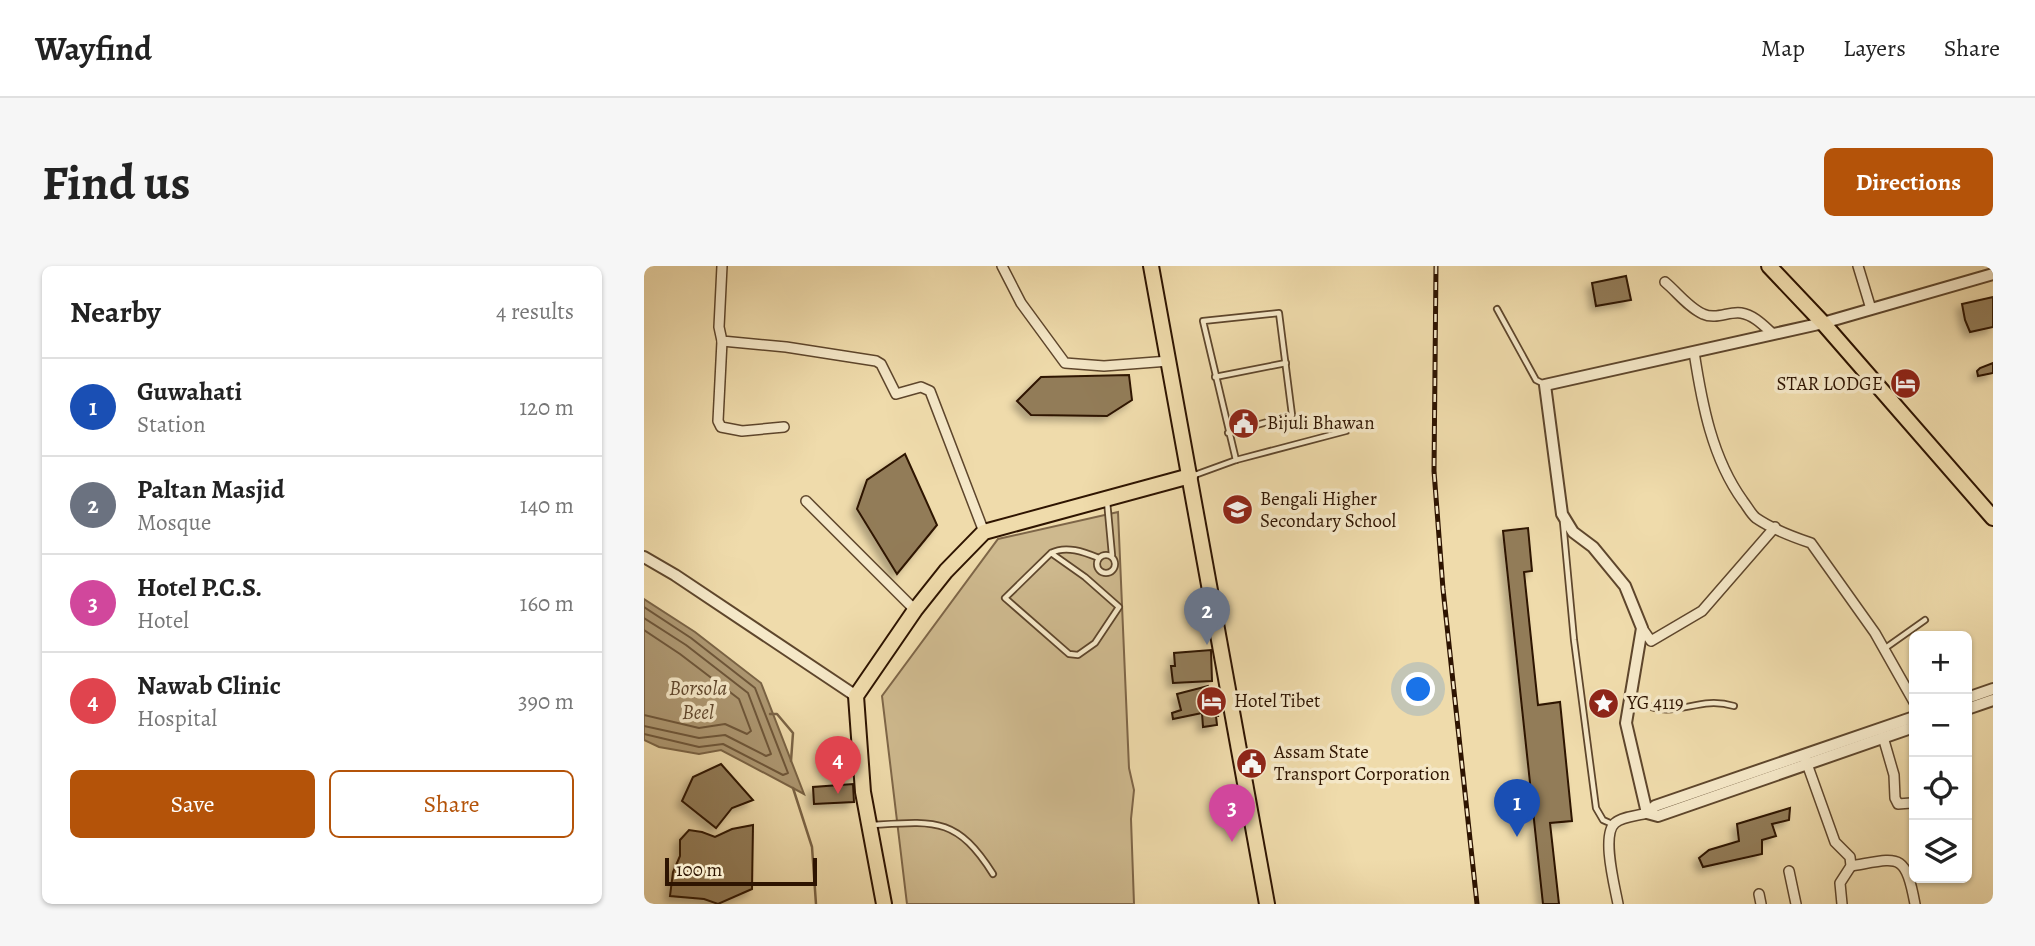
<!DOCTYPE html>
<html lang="en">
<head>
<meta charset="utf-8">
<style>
  :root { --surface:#fff; --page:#f6f6f6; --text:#222; --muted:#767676; --line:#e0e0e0; --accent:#b45309 }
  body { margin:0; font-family:Alegreya,serif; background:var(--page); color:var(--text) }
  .controls { position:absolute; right:21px; bottom:21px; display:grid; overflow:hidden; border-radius:10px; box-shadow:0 2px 5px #0004 }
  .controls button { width:63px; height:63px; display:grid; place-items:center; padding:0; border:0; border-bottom:2px solid var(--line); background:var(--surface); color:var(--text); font:35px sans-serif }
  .scale { position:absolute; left:21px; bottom:18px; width:152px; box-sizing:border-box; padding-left:7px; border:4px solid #2e1401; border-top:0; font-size:19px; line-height:24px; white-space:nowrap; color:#2e1401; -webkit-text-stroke:5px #f5e8c8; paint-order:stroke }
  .you { position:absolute; left:775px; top:424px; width:24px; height:24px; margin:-18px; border:5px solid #fff; border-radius:50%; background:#1a73e8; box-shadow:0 0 0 10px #1a73e833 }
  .badge { display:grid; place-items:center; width:46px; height:46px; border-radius:50%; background:var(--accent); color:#fff; font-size:23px; font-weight:700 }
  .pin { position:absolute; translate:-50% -58px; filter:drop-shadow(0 2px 4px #0008) }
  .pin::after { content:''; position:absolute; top:37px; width:24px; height:21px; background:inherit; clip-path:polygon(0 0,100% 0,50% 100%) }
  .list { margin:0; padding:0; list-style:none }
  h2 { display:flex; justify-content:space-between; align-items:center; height:91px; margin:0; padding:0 28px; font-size:30px }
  h2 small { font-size:23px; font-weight:400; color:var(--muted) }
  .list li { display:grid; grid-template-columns:46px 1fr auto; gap:21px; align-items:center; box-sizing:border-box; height:98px; padding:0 28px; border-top:2px solid var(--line) }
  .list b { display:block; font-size:26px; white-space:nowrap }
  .list p { margin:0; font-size:23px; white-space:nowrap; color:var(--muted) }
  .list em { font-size:23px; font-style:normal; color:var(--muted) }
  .actions { display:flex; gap:14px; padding:21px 28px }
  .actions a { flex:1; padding:16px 0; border:2px solid var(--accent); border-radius:10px; text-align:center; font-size:24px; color:var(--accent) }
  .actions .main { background:var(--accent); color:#fff }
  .icon { flex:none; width:38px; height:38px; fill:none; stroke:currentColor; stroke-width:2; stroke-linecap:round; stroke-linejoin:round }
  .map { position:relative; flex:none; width:1349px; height:638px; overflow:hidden; border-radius:10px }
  header { display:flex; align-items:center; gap:42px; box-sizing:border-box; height:98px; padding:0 35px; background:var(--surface); border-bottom:2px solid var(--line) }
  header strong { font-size:33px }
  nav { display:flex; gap:38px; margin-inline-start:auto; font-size:24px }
  .intro { display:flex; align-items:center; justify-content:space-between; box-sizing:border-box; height:168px; padding:0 42px }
  h1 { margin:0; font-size:49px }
  .button { padding:18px 32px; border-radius:10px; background:var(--accent); color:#fff; font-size:24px; font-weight:700 }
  main { display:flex; gap:42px; padding:0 42px }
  aside { flex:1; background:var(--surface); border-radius:10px; box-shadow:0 2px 5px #0004 }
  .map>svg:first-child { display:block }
</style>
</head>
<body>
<header>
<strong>Wayfind</strong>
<nav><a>Map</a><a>Layers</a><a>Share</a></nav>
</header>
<div class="intro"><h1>Find us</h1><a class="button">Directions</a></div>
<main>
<aside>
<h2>Nearby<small>4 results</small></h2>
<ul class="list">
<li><span class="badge" style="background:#1a4fb4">1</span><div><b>Guwahati</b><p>Station</p></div><em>120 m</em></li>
<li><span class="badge" style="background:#6b7280">2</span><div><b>Paltan Masjid</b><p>Mosque</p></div><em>140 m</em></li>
<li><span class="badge" style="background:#d1479c">3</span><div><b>Hotel P.C.S.</b><p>Hotel</p></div><em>160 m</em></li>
<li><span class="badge" style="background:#e0444e">4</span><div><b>Nawab Clinic</b><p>Hospital</p></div><em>390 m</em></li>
</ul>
<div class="actions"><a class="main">Save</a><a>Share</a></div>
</aside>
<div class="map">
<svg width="1349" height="638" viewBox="0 0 1349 638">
  <defs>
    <filter id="shadow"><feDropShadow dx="-5" dy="5" stdDeviation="3.5" flood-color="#0004"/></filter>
  </defs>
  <rect width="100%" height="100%" fill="#efdbab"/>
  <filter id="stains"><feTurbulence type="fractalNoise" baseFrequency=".00286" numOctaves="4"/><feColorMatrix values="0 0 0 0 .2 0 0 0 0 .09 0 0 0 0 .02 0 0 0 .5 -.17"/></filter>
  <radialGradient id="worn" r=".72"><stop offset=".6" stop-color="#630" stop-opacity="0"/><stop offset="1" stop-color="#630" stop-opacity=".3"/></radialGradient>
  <path fill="#ceb98e" stroke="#7e6648" stroke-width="2" d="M474 246 485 502 490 524 487 553 490 638H263L238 430 354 273Z"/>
  <path fill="#ad9771" stroke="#7a6344" stroke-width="2" d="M0 333 51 366 117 417 160 528 77 484 55 488 15 481 0 474Z"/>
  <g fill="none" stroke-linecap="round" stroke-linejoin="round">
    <g stroke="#6e5639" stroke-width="2">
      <path d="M0 341 47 372 111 422 144 507 139 509 79 478 55 481 0 468"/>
      <path d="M0 352 42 379 104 427 127 488 122 490 81 469 55 472 0 460"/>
      <path d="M0 364 36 388 95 433 107 465 103 468 81 458 55 462 0 449"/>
    </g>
    <g stroke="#7a6344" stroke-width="2.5">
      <path d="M126 448H133L149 467 147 495"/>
      <path d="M149 522 168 581 172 638"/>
    </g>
  </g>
  <g fill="#927b59" stroke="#2e1401" stroke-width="2" filter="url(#shadow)">
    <path d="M982 10 987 34 952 40 948 17Z"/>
    <path d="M1349 31V61L1326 66 1321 54 1318 38Z"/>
    <path d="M1349 97V107L1334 110 1333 105 1336 102Z"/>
    <path d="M485 109 488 134 463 150 387 149 373 135 397 111Z"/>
    <path d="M261 188 293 259 253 308 213 243 223 214Z"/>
    <path d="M884 262 888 305 880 306 894 439 916 436 928 555 906 557 915 638H899L859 265Z"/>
    <path d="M567 384 568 415 529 417 527 400H531L530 387Z"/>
    <path d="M564 420 565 424 568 423 574 450H572L573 459 559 461 558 447 529 453 528 447 537 444 533 428Z"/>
    <path d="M77 498 109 534 88 542 72 562 38 535 49 511Z"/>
    <path d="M209 518 210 536 170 538 169 521Z"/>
    <path d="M1146 542 1145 554 1128 558 1132 570 1118 574V588L1059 601 1055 592 1065 584 1095 575 1093 558Z"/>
    <path d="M109 559 108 623 74 638 60 633 26 630 29 606 36 590V574L45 564 58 566 71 571 88 563Z"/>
  </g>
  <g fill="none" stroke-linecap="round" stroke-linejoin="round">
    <defs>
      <g id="service">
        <path d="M853 43 892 114 900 118"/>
        <path d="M571 111 642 97"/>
        <path d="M584 167 648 149 635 47 559 55 592 194"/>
        <path d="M548 210 592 194 702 165"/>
        <path d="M463 235 468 289"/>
        <path d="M919 256 930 374 952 542 959 554 968 558"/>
        <path d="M407 287 441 311 475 341 451 377 434 389 425 388 361 332 407 287C422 279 440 286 455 292"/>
        <circle cx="462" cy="298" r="9"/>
        <path d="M1240 383 1281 354"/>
        <path d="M988 432C1031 459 1048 428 1090 440"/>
        <path d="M229 559C291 555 313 551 349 608"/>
      </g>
      <g id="minor">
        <path d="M78 0 75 61 78 75 142 81 232 95 237 98 252 128 277 121 286 125 340 266"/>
        <path d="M358 0 377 37 421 97 460 100 525 95"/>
        <path d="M1214 0 1227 43"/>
        <path d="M1021 16C1033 26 1045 42 1059 48 1072 54 1085 45 1097 47 1110 49 1120 60 1129 68"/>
        <path d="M78 75 74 155 77 161 98 165 140 161"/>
        <path d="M1050 86C1058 138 1068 192 1099 235 1103 240 1107 248 1112 252 1128 263 1149 271 1167 277L1231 367 1270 436"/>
        <path d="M162 235 271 344"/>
        <path d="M998 362 1007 375 1058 345 1131 261"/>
        <path d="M1239 471 1250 509 1251 532 1254 538 1267 537"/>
        <path d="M1162 495 1191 576 1206 591 1207 600 1196 617 1198 638"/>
        <path d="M1207 600C1255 592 1261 585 1271 638"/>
        <path d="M1145 605 1152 638"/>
        <path d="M1115 628 1117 638"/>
        <path d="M974 638C971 621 957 569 971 557 979 550 994 550 1003 547"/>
      </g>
      <g id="tertiary">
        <path d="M0 291 31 309 212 430"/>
        <path d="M1323 432 1349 423"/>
        <path d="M1323 443 1349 434"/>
        <path d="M1003 547 982 457 998 362 981 320 949 281 929 266 918 248 901 119 1179 57 1349 8"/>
        <path d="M1003 547 1011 540 1270 451"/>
        <path d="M1003 547 1014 550 1270 461"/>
      </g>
      <g id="primary">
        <path d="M507 0 623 638"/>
        <path d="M1125 0 1179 57 1349 252"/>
        <path d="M240 638 219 526 212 430 271 344 302 305 340 266 546 210"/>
      </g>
    </defs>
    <use href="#service" stroke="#5e462c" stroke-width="8"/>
    <use href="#minor" stroke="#5e462c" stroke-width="12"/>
    <use href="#tertiary" stroke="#5e462c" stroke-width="14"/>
    <use href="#primary" stroke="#2e1401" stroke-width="18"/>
    <use href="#service" stroke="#f5e8c8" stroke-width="4.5"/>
    <use href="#minor" stroke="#f5e8c8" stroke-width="9"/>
    <use href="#tertiary" stroke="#f5e8c8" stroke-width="10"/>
    <use href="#primary" stroke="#efdbab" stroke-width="14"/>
    <defs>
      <path id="rail" d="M792 0 790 205 799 323 833 638"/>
    </defs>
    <use href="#rail" stroke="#2e1401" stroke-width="5"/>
    <use href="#rail" stroke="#f5e8c8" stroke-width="2.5" stroke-dasharray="8" stroke-linecap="butt"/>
  </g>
  <defs>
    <symbol id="hotel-disc" viewBox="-11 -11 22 22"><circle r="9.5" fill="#8f2418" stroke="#f5e8c8"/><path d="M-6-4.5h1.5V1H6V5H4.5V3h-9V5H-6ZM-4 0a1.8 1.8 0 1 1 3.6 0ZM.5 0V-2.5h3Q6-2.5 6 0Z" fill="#fff"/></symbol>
    <symbol id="civic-disc" viewBox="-11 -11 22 22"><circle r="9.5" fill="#8f2418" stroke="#f5e8c8"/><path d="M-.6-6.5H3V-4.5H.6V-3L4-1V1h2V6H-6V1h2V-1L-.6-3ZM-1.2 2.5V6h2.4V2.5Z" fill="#fff"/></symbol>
    <symbol id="school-disc" viewBox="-11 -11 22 22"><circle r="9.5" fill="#8f2418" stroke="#f5e8c8"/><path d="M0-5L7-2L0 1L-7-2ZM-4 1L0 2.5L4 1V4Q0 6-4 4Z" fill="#fff"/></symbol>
    <symbol id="sight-disc" viewBox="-11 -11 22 22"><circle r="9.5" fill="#8f2418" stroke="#f5e8c8"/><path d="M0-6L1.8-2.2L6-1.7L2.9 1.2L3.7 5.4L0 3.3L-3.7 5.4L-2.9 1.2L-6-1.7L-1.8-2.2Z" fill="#fff"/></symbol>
  </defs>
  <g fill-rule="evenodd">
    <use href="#hotel-disc" x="1244" y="100" width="35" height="35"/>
    <use href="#civic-disc" x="582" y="140" width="35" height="35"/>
    <use href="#school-disc" x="576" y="226" width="35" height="35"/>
    <use href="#hotel-disc" x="550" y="418" width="35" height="35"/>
    <use href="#sight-disc" x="942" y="420" width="35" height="35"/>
    <use href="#civic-disc" x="590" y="480" width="35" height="35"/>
  </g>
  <g text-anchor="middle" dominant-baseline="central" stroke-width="7" stroke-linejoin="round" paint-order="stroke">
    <g font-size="19" fill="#2e1401" stroke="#f5e8c8" text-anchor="start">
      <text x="1239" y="118" text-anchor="end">STAR LODGE</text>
      <text x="623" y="157">Bijuli Bhawan</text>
      <text x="616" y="233">Bengali Higher<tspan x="616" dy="22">Secondary School</tspan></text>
      <text x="590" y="435">Hotel Tibet</text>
      <text x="983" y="437">YG 4119</text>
      <text x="630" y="486">Assam State<tspan x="630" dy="22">Transport Corporation</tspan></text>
    </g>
    <g font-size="21" font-style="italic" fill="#61482e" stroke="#f5e8c8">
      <text x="54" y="422">Borsola<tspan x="54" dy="24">Beel</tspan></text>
    </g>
  </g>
  <rect width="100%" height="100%" filter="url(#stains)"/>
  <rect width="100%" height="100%" fill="url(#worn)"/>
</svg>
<div class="controls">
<button>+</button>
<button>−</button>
<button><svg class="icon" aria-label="locate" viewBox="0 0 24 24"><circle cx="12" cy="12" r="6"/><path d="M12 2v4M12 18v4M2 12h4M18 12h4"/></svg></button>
<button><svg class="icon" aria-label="layers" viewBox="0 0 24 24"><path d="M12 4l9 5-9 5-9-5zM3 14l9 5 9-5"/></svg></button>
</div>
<div class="scale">100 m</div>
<div class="you"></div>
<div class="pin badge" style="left:873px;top:571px;background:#1a4fb4">1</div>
<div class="pin badge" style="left:563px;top:379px;background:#6b7280">2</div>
<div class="pin badge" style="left:588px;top:576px;background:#d1479c">3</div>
<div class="pin badge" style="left:194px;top:528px;background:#e0444e">4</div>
</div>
</main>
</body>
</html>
